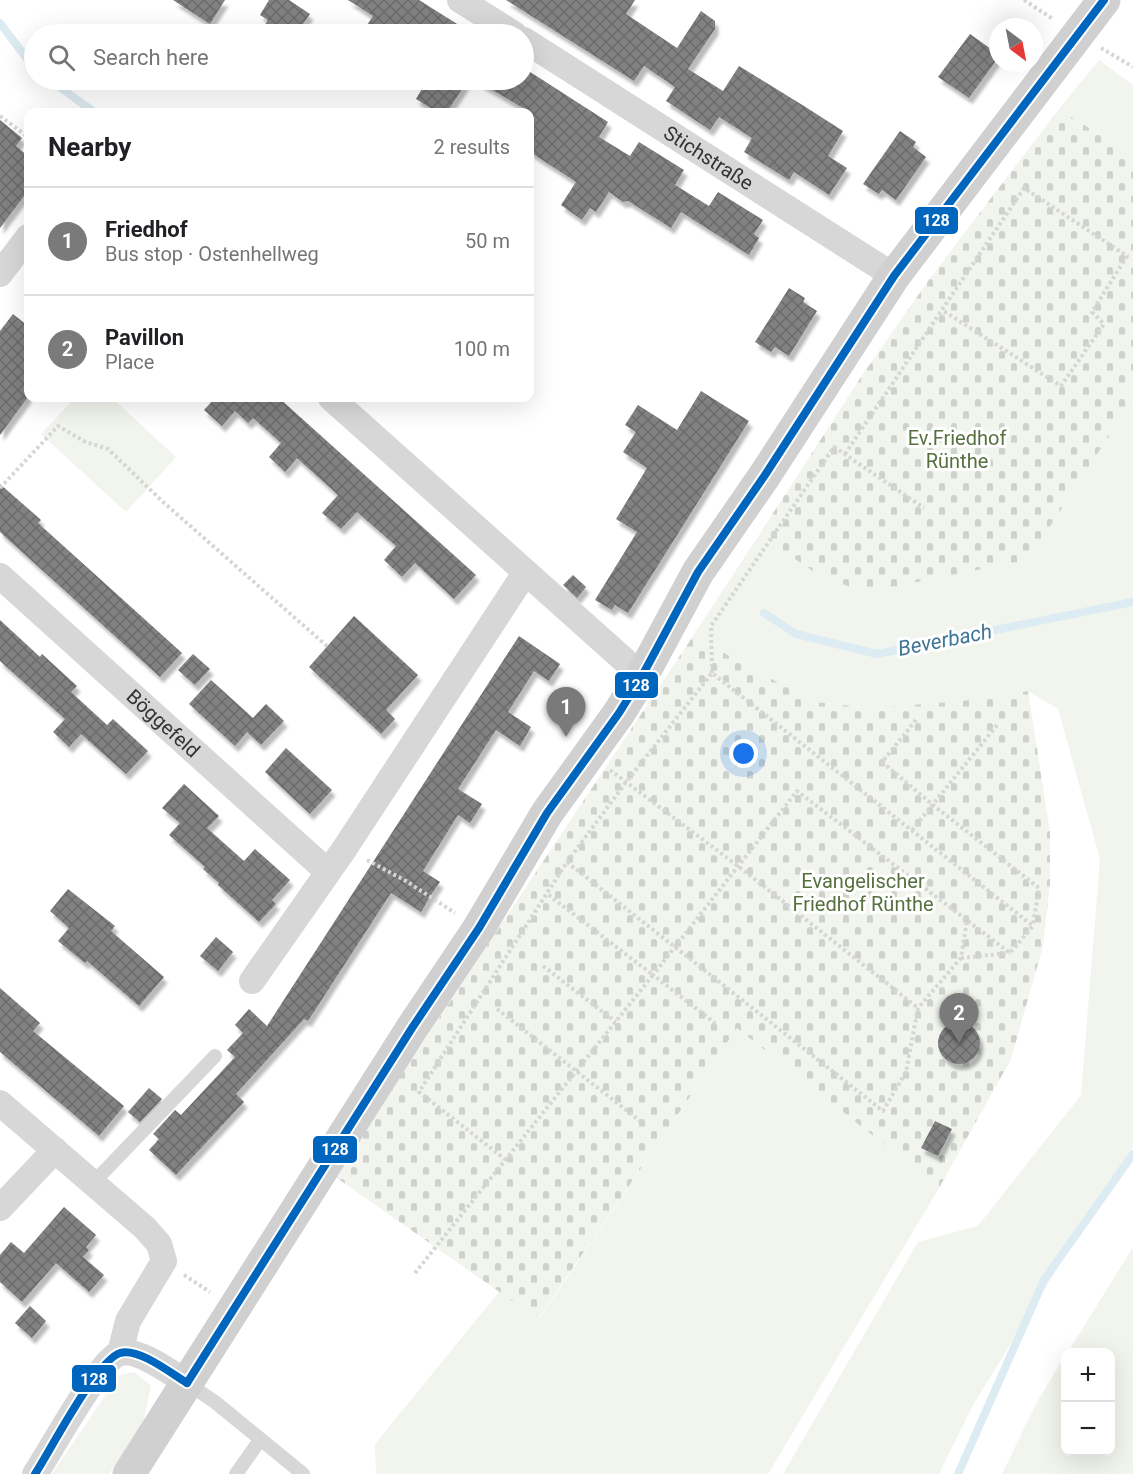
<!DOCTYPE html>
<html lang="en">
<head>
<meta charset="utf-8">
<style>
  :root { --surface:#fff; --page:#f6f6f6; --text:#202124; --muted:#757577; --line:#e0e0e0; --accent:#7a7a7a }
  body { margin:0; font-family:Roboto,sans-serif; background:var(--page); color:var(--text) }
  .controls { position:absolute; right:18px; bottom:18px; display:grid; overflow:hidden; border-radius:12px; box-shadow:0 6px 24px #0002 }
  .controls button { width:54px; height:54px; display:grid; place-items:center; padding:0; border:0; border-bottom:2px solid var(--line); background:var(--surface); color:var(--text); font:30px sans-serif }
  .compass { position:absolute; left:989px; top:18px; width:54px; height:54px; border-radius:50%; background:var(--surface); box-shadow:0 6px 24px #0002; rotate:148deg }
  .you { position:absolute; left:744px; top:754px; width:21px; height:21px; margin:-15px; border:4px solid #fff; border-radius:50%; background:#1a73e8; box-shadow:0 0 0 9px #1a73e833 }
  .badge { display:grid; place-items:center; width:39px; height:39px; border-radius:50%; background:var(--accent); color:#fff; font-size:20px; font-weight:700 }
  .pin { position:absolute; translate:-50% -50px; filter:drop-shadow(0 2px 3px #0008) }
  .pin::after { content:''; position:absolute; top:32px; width:21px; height:18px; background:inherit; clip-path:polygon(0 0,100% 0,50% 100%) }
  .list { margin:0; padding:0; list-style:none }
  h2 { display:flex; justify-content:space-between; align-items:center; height:78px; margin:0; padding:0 24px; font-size:26px }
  h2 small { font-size:20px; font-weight:400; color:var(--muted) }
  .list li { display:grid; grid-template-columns:39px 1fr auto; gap:18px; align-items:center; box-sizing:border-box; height:108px; padding:0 24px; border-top:2px solid var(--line) }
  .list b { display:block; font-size:22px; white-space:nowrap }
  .list p { margin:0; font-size:20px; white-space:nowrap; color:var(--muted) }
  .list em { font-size:20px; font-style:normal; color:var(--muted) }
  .icon { flex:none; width:33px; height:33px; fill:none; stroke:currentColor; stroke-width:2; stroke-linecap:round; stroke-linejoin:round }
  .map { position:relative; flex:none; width:1133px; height:1474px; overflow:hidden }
  .search { position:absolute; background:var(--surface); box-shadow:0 6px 24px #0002; left:24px; top:24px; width:510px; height:66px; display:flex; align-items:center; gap:15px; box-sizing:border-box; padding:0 21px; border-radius:33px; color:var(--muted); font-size:22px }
  .panel { position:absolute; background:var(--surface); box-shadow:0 6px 24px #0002; left:24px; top:108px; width:510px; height:294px; border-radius:12px }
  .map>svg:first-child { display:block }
</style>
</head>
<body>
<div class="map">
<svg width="1133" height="1474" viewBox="0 0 1133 1474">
  <defs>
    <pattern id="cemetery-stones" width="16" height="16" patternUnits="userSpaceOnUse" patternTransform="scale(1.5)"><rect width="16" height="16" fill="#f1f5ed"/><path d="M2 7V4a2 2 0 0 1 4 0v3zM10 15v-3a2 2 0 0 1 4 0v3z" fill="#cfd2cc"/></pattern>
    <pattern id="building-cross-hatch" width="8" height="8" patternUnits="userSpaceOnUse" patternTransform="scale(1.5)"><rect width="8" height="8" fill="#818181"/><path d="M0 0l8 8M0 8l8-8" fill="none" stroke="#6a6a6a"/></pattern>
    <filter id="shadow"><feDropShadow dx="3.5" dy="6" stdDeviation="1.5" flood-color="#0004"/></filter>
  </defs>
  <rect width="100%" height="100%" fill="#fff"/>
  <g fill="#f1f5ed">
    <path d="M1099 60 1133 85V156L1059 109Z"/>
    <path d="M1133 382V1146L973 1405 939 1474H783L918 1242 978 1226 1081 1095 1100 859 1058 709 1028 691 962 701 874 708 814 702 693 636 759 535 819 575 887 588 1028 560 1130 404 1122 398Z"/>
    <path d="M75 398H112L176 457 126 512 41 434Z"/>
    <path d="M737 1028 939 1188 768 1474H376L375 1444 499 1292 539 1319Z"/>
    <path d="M1133 1247V1474H1002L1037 1402 1065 1356 1066 1452H1110V1352H1068Z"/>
    <path d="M134 1372 151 1386 143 1423 109 1474H52L107 1393 114 1377Z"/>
  </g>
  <g fill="url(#cemetery-stones)">
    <path d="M1059 109 1133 156V382L1122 398 1130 404 1028 560 887 588H853L819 575 759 535 861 377 931 277Z"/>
    <path d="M693 636 814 702 874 708 962 701 1028 691 1050 832V883L1043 946 1011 1059 939 1188 737 1028 538 1319 334 1176Z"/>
  </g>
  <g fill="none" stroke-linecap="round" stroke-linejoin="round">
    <g stroke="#ddebf3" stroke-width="8">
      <path d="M0 23 34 68"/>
      <path d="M50 80 94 112"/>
      <path d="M764 613 796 634 877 654 1133 602"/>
      <path d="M958 1474 1044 1280 1133 1154"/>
    </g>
  </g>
  <g fill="url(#building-cross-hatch)" filter="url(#shadow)">
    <path d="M173 0H225L210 24Z"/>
    <path d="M269 0H289L310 14 296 34H259L268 20 260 15Z"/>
    <path d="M348 0H419L473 34H361L373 16Z"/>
    <path d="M506 0H635L626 14 677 48 701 11 715 21V29L688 69 723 91 739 66 804 106 843 131 828 156 847 168 829 195 794 172 789 180 744 152 752 138 719 117 710 130 666 101 675 87 644 66 634 81Z"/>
    <path d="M970 34 998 54V58L969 98 938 77Z"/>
    <path d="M524 68 608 122 599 137 630 156 639 142 684 170 675 185 709 206 718 192 763 220 754 234 759 238 749 255 681 212 671 228 628 201 623 202 609 192 596 212 590 208 582 220 561 205 576 182 530 152V112L475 80H524Z"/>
    <path d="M427 80H468L447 112H437L416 99Z"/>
    <path d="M0 120 22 138 16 146 28 156V191L0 228Z"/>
    <path d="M900 131 916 142 913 147 926 157 896 200 882 190 879 194 863 184Z"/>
    <path d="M789 288 805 298 803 302 817 311 789 356 775 347 771 352 755 342Z"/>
    <path d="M13 314 28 326V397L0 435V331Z"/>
    <path d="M701 391 749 421 628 613 615 605 612 610 595 600 637 532 616 519 647 468 623 452 636 432 625 425 638 405 677 430Z"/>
    <path d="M215 398H279L476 575 454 599 415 563 402 577 384 560 396 546 357 512 341 529 322 513 338 495 297 458 285 472 269 457 281 443 253 418 248 423 235 411 222 426 204 410Z"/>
    <path d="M0 484 41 520 38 523 182 653 160 677 0 532Z"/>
    <path d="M573 575 586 587 577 598 563 585Z"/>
    <path d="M354 616 418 675 386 710 395 719 381 734 309 667Z"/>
    <path d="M0 620 40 657 42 654 77 686 71 692 107 725 113 719 148 751 126 774 81 734 69 747 53 732 65 719 0 661Z"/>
    <path d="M519 636 560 664 549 681 534 671 508 712 531 727 520 746 496 730 458 789 482 804 470 823 458 815 423 871 440 882 433 892 421 912 391 893 308 1021 304 1019 236 1094 244 1102 176 1175 149 1150 159 1139 153 1134 175 1110 181 1115 235 1057 227 1050 243 1033 235 1025 249 1009 267 1026Z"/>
    <path d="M193 654 210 669 195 685 178 670Z"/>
    <path d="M211 680 253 718 266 704 284 721 261 745 247 732 235 746 189 704Z"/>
    <path d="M286 748 332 790 310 814 265 772Z"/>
    <path d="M184 784 219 816 207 828 244 861 255 849 290 880 272 900 276 904 259 922 218 885 219 883 203 869 205 867 169 835 180 823 162 808Z"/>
    <path d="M68 889 115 926 111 931 164 977 139 1006 87 961 85 963 58 941 69 928 50 911Z"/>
    <path d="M216 937 233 952 218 971 200 956Z"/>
    <path d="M0 988 40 1023 33 1031 124 1106 99 1136 0 1052Z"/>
    <circle cx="959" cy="1043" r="21"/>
    <path d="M149 1088 162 1099 140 1122 128 1112Z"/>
    <path d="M935 1121 952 1129 938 1156 921 1148Z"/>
    <path d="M64 1207 96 1235 86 1247 89 1250 83 1257 104 1275 89 1292 56 1263 22 1302 0 1282V1255L11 1242 24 1253Z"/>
    <path d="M30 1306 46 1321 32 1338 15 1323Z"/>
  </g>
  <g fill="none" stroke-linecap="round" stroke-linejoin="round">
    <g stroke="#d6d6d6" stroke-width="4" stroke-dasharray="3 3" stroke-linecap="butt">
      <path d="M1024 0 1053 19"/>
      <path d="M1101 48 1133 67"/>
      <path d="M0 116 28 137"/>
      <path d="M845 454 1024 188 1127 256 1092 312 1104 324 1061 386 942 310"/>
      <path d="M0 488 58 426 86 442 108 449 163 502 328 647"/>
      <path d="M712 673 711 626 834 447 924 508"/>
      <path d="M916 720 882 762 933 805 1039 888 1033 925"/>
      <path d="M610 770 738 866 918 1008"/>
      <path d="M912 830 998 724"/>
      <path d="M367 860 406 881 455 913"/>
      <path d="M567 862 883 1111 906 1072 918 1008 961 958 967 920"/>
      <path d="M961 958 1010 953"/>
      <path d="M543 966 616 1022"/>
      <path d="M497 1009 640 1121"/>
      <path d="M506 1160 419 1092 567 862 627 781 712 673 1033 926 1010 953 797 791 653 975 715 1023"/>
      <path d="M415 1273 653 975 546 893"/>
      <path d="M184 1275 210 1292"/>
    </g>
    <g stroke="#d7d7d7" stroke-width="14">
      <path d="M93 1183 215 1056"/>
      <path d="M187 1383 215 1402 303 1474"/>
      <path d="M236 1474 260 1440"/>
    </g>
    <g stroke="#d7d7d7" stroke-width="26">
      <path d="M460 0 514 34"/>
      <path id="s1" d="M524 40 894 276"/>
      <path d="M0 274 28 237"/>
      <path d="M331 398 642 676"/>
      <path id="s2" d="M0 576 328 872"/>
      <path d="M252 981 345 848 525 573"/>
      <path d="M0 1103 145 1228 159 1244 164 1261 128 1321 120 1353"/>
      <path d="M0 1208 55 1150"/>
      <path d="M35 1474C50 1452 100 1359 120 1353 139 1348 172 1374 187 1383"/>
    </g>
    <path stroke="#d0d0d0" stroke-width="33" d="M129 1474 412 1028 479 928 547 813 619 713 642 676 698 572 765 475 894 276 1104 0"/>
    <defs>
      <g id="bus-1">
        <path d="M187 1383 412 1028 479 928 547 813 619 713 642 676 698 572 765 475 894 276 1104 0"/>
        <path d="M35 1474C50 1451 97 1360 120 1353 138 1347 172 1374 187 1383"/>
      </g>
    </defs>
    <use href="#bus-1" stroke="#fff" stroke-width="12"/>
    <use href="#bus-1" stroke="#0065bd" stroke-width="8"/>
  </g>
  <g text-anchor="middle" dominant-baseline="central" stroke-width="6" stroke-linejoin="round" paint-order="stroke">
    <g font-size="20" fill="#333" stroke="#fff">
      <text stroke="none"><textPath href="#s1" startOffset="219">Stichstraße</textPath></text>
      <text stroke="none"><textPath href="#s2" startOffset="220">Böggefeld</textPath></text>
    </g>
    <g font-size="20" fill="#56703f" stroke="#fff">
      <text x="957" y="438">Ev.Friedhof<tspan x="957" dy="23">Rünthe</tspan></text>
      <text x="863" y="881">Evangelischer<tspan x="863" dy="23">Friedhof Rünthe</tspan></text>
    </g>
    <g font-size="21" font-style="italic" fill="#3f7597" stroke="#fff">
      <text transform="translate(945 640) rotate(-11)">Beverbach</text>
    </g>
  </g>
  <g stroke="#fff" stroke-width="2">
    <rect x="914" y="206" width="45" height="29" rx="6" fill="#0065bd"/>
    <rect x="614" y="671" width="45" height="28" rx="6" fill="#0065bd"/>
    <rect x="312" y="1135" width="46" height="29" rx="6" fill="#0065bd"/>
    <rect x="71" y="1364" width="46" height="29" rx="6" fill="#0065bd"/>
  </g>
  <g font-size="16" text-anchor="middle" font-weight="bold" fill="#fff">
    <text x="936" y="226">128</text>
    <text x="636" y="691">128</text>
    <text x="335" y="1155">128</text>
    <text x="94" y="1385">128</text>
  </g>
</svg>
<div class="controls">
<button>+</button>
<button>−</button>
</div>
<svg class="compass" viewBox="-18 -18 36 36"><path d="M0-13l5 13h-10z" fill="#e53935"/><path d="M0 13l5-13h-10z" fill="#757577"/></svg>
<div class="you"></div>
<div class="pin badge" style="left:566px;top:737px">1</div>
<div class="pin badge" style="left:959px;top:1043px">2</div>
<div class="search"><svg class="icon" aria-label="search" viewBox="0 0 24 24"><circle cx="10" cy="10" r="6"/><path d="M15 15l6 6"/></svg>Search here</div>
<section class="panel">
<h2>Nearby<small>2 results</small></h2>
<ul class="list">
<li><span class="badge">1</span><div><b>Friedhof</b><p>Bus stop · Ostenhellweg</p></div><em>50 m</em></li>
<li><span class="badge">2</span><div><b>Pavillon</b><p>Place</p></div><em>100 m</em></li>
</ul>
</section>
</div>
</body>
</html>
